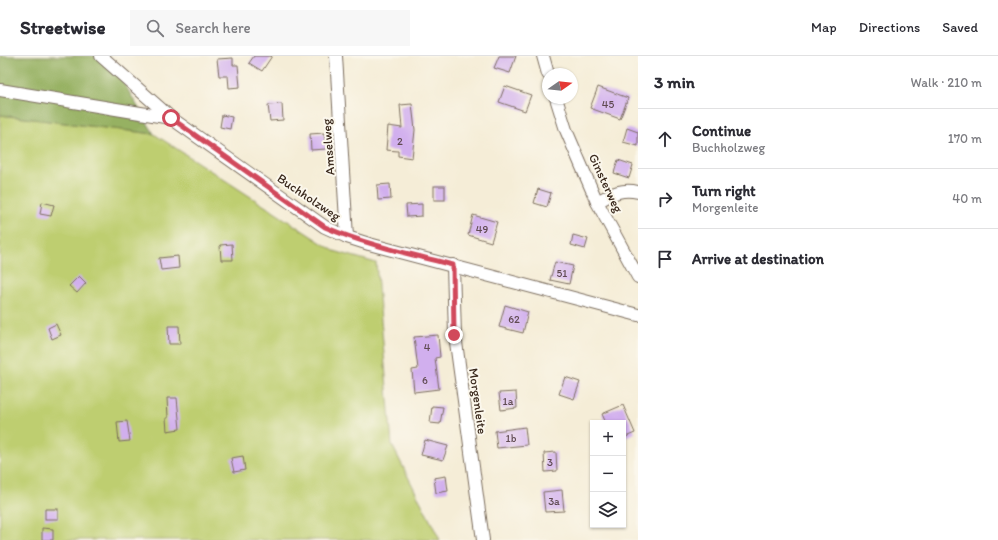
<!DOCTYPE html>
<html lang="en">
<head>
<meta charset="utf-8">
<style>
  :root { --surface:#fff; --page:#f7f7f7; --text:#2b2b33; --muted:#7c7c81; --line:#e1e1e2 }
  body { margin:0; font-family:Itim,sans-serif; background:var(--page); color:var(--text) }
  .controls { position:absolute; right:12px; bottom:12px; display:grid; overflow:hidden; border-radius:0px; box-shadow:0 1px 3px #0004 }
  .controls button { width:36px; height:36px; display:grid; place-items:center; padding:0; border:0; border-bottom:1px solid var(--line); background:var(--surface); color:var(--text); font:20px sans-serif }
  .compass { position:absolute; left:542px; top:12px; width:36px; height:36px; border-radius:50%; background:var(--surface); box-shadow:0 1px 3px #0004; rotate:76deg }
  .stop { position:absolute; width:12px; height:12px; margin:-9px; border:3px solid #d1495b; border-radius:50%; background:#fff }
  .stop.end { background:#d1495b; border-color:#fff; box-shadow:0 1px 4px #0008 }
  .list { margin:0; padding:0; list-style:none }
  h2 { display:flex; justify-content:space-between; align-items:center; height:52px; margin:0; padding:0 16px; font-size:17px }
  h2 small { font-size:13px; font-weight:400; color:var(--muted) }
  .list li { display:grid; grid-template-columns:26px 1fr auto; gap:12px; align-items:center; box-sizing:border-box; height:60px; padding:0 16px; border-top:1px solid var(--line) }
  .list b { display:block; font-size:15px; white-space:nowrap }
  .list p { margin:0; font-size:13px; white-space:nowrap; color:var(--muted) }
  .list em { font-size:13px; font-style:normal; color:var(--muted) }
  .icon { flex:none; width:22px; height:22px; fill:none; stroke:currentColor; stroke-width:2; stroke-linecap:round; stroke-linejoin:round }
  .map { position:relative; flex:none; width:638px; height:484px; overflow:hidden }
  header { display:flex; align-items:center; gap:24px; box-sizing:border-box; height:56px; padding:0 20px; background:var(--surface); border-bottom:1px solid var(--line) }
  header strong { font-size:19px }
  nav { display:flex; gap:22px; margin-inline-start:auto; font-size:14px }
  .search { width:280px; height:36px; background:var(--page); display:flex; align-items:center; gap:10px; box-sizing:border-box; padding:0 14px; border-radius:0px; color:var(--muted); font-size:15px }
  main { display:flex }
  aside { flex:1; background:var(--surface) }
  .map>svg:first-child { display:block }
</style>
</head>
<body>
<header>
<strong>Streetwise</strong>
<div class="search"><svg class="icon" aria-label="search" viewBox="0 0 24 24"><circle cx="10" cy="10" r="6"/><path d="M15 15l6 6"/></svg>Search here</div>
<nav><a>Map</a><a>Directions</a><a>Saved</a></nav>
</header>
<main>
<div class="map">
<svg width="638" height="484" viewBox="0 0 638 484">
  <rect width="100%" height="100%" fill="#fbf7ec"/>
  <filter id="ink" filterUnits="userSpaceOnUse"><feTurbulence type="fractalNoise" baseFrequency=".025" numOctaves="2"/><feDisplacementMap in="SourceGraphic" scale="8" xChannelSelector="R" yChannelSelector="G"/><feConvolveMatrix kernelMatrix="1 2 1 2 8 2 1 2 1" color-interpolation-filters="sRGB"/></filter>
  <filter id="wash" filterUnits="userSpaceOnUse"><feTurbulence type="fractalNoise" baseFrequency=".012" numOctaves="4" result="noise"/><feDisplacementMap in="SourceGraphic" scale="16" xChannelSelector="R" yChannelSelector="G"/><feGaussianBlur stdDeviation="0.9" result="paint"/><feColorMatrix in="noise" values="0 0 0 0 0 0 0 0 0 0 0 0 0 0 0 0 0 1.4 0 .05"/><feComposite in="paint" operator="in"/></filter>
  <g filter="url(#wash)">
    <rect width="100%" height="100%" fill="#f5edd7"/>
    <path fill="#bece70" stroke="#7c7c47" d="M0 59 154 78 334 195 376 207 392 389 440 484H0Z"/>
    <path fill="#96b162" stroke="#686e40" d="M0 0H108L154 78 0 59Z"/>
    <g id="blocks">
      <g fill="#d1afee">
        <path d="M254 0H272L262 15 249 7Z"/>
        <path d="M499 0H516L510 17 494 12Z"/>
        <path d="M233 2V9H238L240 31 229 32 228 20H219L217 3Z"/>
        <path d="M505 30 531 39 525 55 499 46Z"/>
        <path d="M598 31 628 42 620 63 590 52Z"/>
        <path d="M282 48 283 64 270 65 268 49Z"/>
        <path d="M412 48 415 74 412 102 398 100V95L386 94 388 70 402 72 400 49Z"/>
        <path d="M222 59 232 61 230 73 220 71Z"/>
        <path d="M627 72 638 76V90L623 86Z"/>
        <path d="M324 77 326 93 311 94 310 78Z"/>
        <path d="M618 104 633 109 629 122 614 117Z"/>
        <path d="M390 128 391 143 378 144 377 129Z"/>
        <rect x="434" y="130" width="11" height="14"/>
        <path d="M538 133 551 137 547 151 534 147Z"/>
        <path d="M42 146 54 149 51 160 40 158Z"/>
        <path d="M422 148V160L407 161 406 149Z"/>
        <path d="M473 159 497 166 491 186 468 179Z"/>
        <path d="M573 179 588 183 585 193 571 189Z"/>
        <path d="M232 188 233 204H221L220 189Z"/>
        <path d="M178 200 179 212 161 214 159 202Z"/>
        <path d="M555 206 573 210 569 228 550 224Z"/>
        <path d="M79 220 86 227 77 237 69 230Z"/>
        <path d="M505 249 528 256 523 277 499 271Z"/>
        <path d="M56 268 61 279 52 283 48 272Z"/>
        <path d="M168 270H179L180 288H169Z"/>
        <path d="M438 279 440 301 435 302 439 333 414 336 412 314 418 313 414 281Z"/>
        <path d="M565 321 580 326 574 343 559 338Z"/>
        <path d="M516 336 517 352 501 354 499 337Z"/>
        <path d="M167 342H177L180 373 167 375 166 362H168Z"/>
        <path d="M623 349 635 377 623 382V367H606L602 358Z"/>
        <path d="M432 350 443 351 440 368 430 367Z"/>
        <path d="M127 365 130 385 119 386 117 366Z"/>
        <path d="M525 371 527 389 497 392 495 375Z"/>
        <path d="M425 384 448 390 443 404 421 399Z"/>
        <path d="M556 396 557 415 545 416 544 397Z"/>
        <path d="M243 400 245 414 234 416 231 402Z"/>
        <path d="M446 420 448 435 436 437 434 422Z"/>
        <path d="M562 434 564 455 545 456 543 436Z"/>
        <rect x="45" y="453" width="13" height="10"/>
        <path d="M42 472 53 473V484H42Z"/>
      </g>
    </g>
  </g>
  <g filter="url(#ink)">
    <use href="#blocks" fill-opacity="0" stroke="#7c6e5f" stroke-width="1"/>
    <g fill="none" stroke-linecap="round" stroke-linejoin="round">
      <defs>
        <g id="minor">
          <path d="M101 0 170 61"/>
          <path d="M336 0 347 181"/>
          <path d="M543 0 548 18"/>
          <path d="M0 34 171 62 325 171 347 181 369 188 638 259"/>
          <path d="M556 42 566 74 597 146 638 221"/>
          <path d="M597 146C612 138 621 132 638 136"/>
          <path d="M453 209 455 279 483 484"/>
        </g>
      </defs>
      <use href="#minor" stroke="#7c6e5f" stroke-width="14"/>
      <use href="#minor" stroke="#fff" stroke-width="12"/>
    </g>
  </g>
  <g fill="none" stroke-linecap="round" stroke-linejoin="round" filter="url(#ink)">
    <path stroke="#d1495b" stroke-width="5" d="M171 62 325 171C366 189 410 198 453 209L454 279"/>
  </g>
  <g text-anchor="middle" dominant-baseline="central" stroke-width="4" stroke-linejoin="round" paint-order="stroke">
    <g font-size="11" fill="#604b52">
      <text x="608" y="48">45</text>
      <text x="400" y="85">2</text>
      <text x="482" y="173">49</text>
      <text x="562" y="217">51</text>
      <text x="514" y="263">62</text>
      <text x="427" y="291">4</text>
      <text x="425" y="324">6</text>
      <text x="508" y="345">1a</text>
      <text x="511" y="382">1b</text>
      <text x="550" y="406">3</text>
      <text x="554" y="445">3a</text>
    </g>
    <g font-size="13" fill="#3b2a1e" stroke="#fbf7ec">
      <text transform="translate(328 91) rotate(-94)">Amselweg</text>
      <text transform="translate(606 127) rotate(65)">Ginsterweg</text>
      <text transform="translate(309 141) rotate(34)">Buchholzweg</text>
      <text transform="translate(478 345) rotate(82)">Morgenleite</text>
    </g>
  </g>
</svg>
<div class="controls">
<button>+</button>
<button>−</button>
<button><svg class="icon" aria-label="layers" viewBox="0 0 24 24"><path d="M12 4l9 5-9 5-9-5zM3 14l9 5 9-5"/></svg></button>
</div>
<svg class="compass" viewBox="-18 -18 36 36"><path d="M0-13l5 13h-10z" fill="#e53935"/><path d="M0 13l5-13h-10z" fill="#7c7c81"/></svg>
<div class="stop" style="left:171px;top:62px"></div>
<div class="stop end" style="left:454px;top:279px"></div>
</div>
<aside>
<h2>3 min<small>Walk · 210 m</small></h2>
<ul class="list">
<li><svg class="icon" aria-label="ahead" viewBox="0 0 24 24"><path d="M12 20V5M6 11l6-6 6 6"/></svg><div><b>Continue</b><p>Buchholzweg</p></div><em>170 m</em></li>
<li><svg class="icon" aria-label="right" viewBox="0 0 24 24"><path d="M7 20v-9h11M14 6l5 5-5 5"/></svg><div><b>Turn right</b><p>Morgenleite</p></div><em>40 m</em></li>
<li><svg class="icon" aria-label="arrive" viewBox="0 0 24 24"><path d="M6 21V4h12l-3 4 3 4H6"/></svg><div><b>Arrive at destination</b></div></li>
</ul>
</aside>
</main>
</body>
</html>
